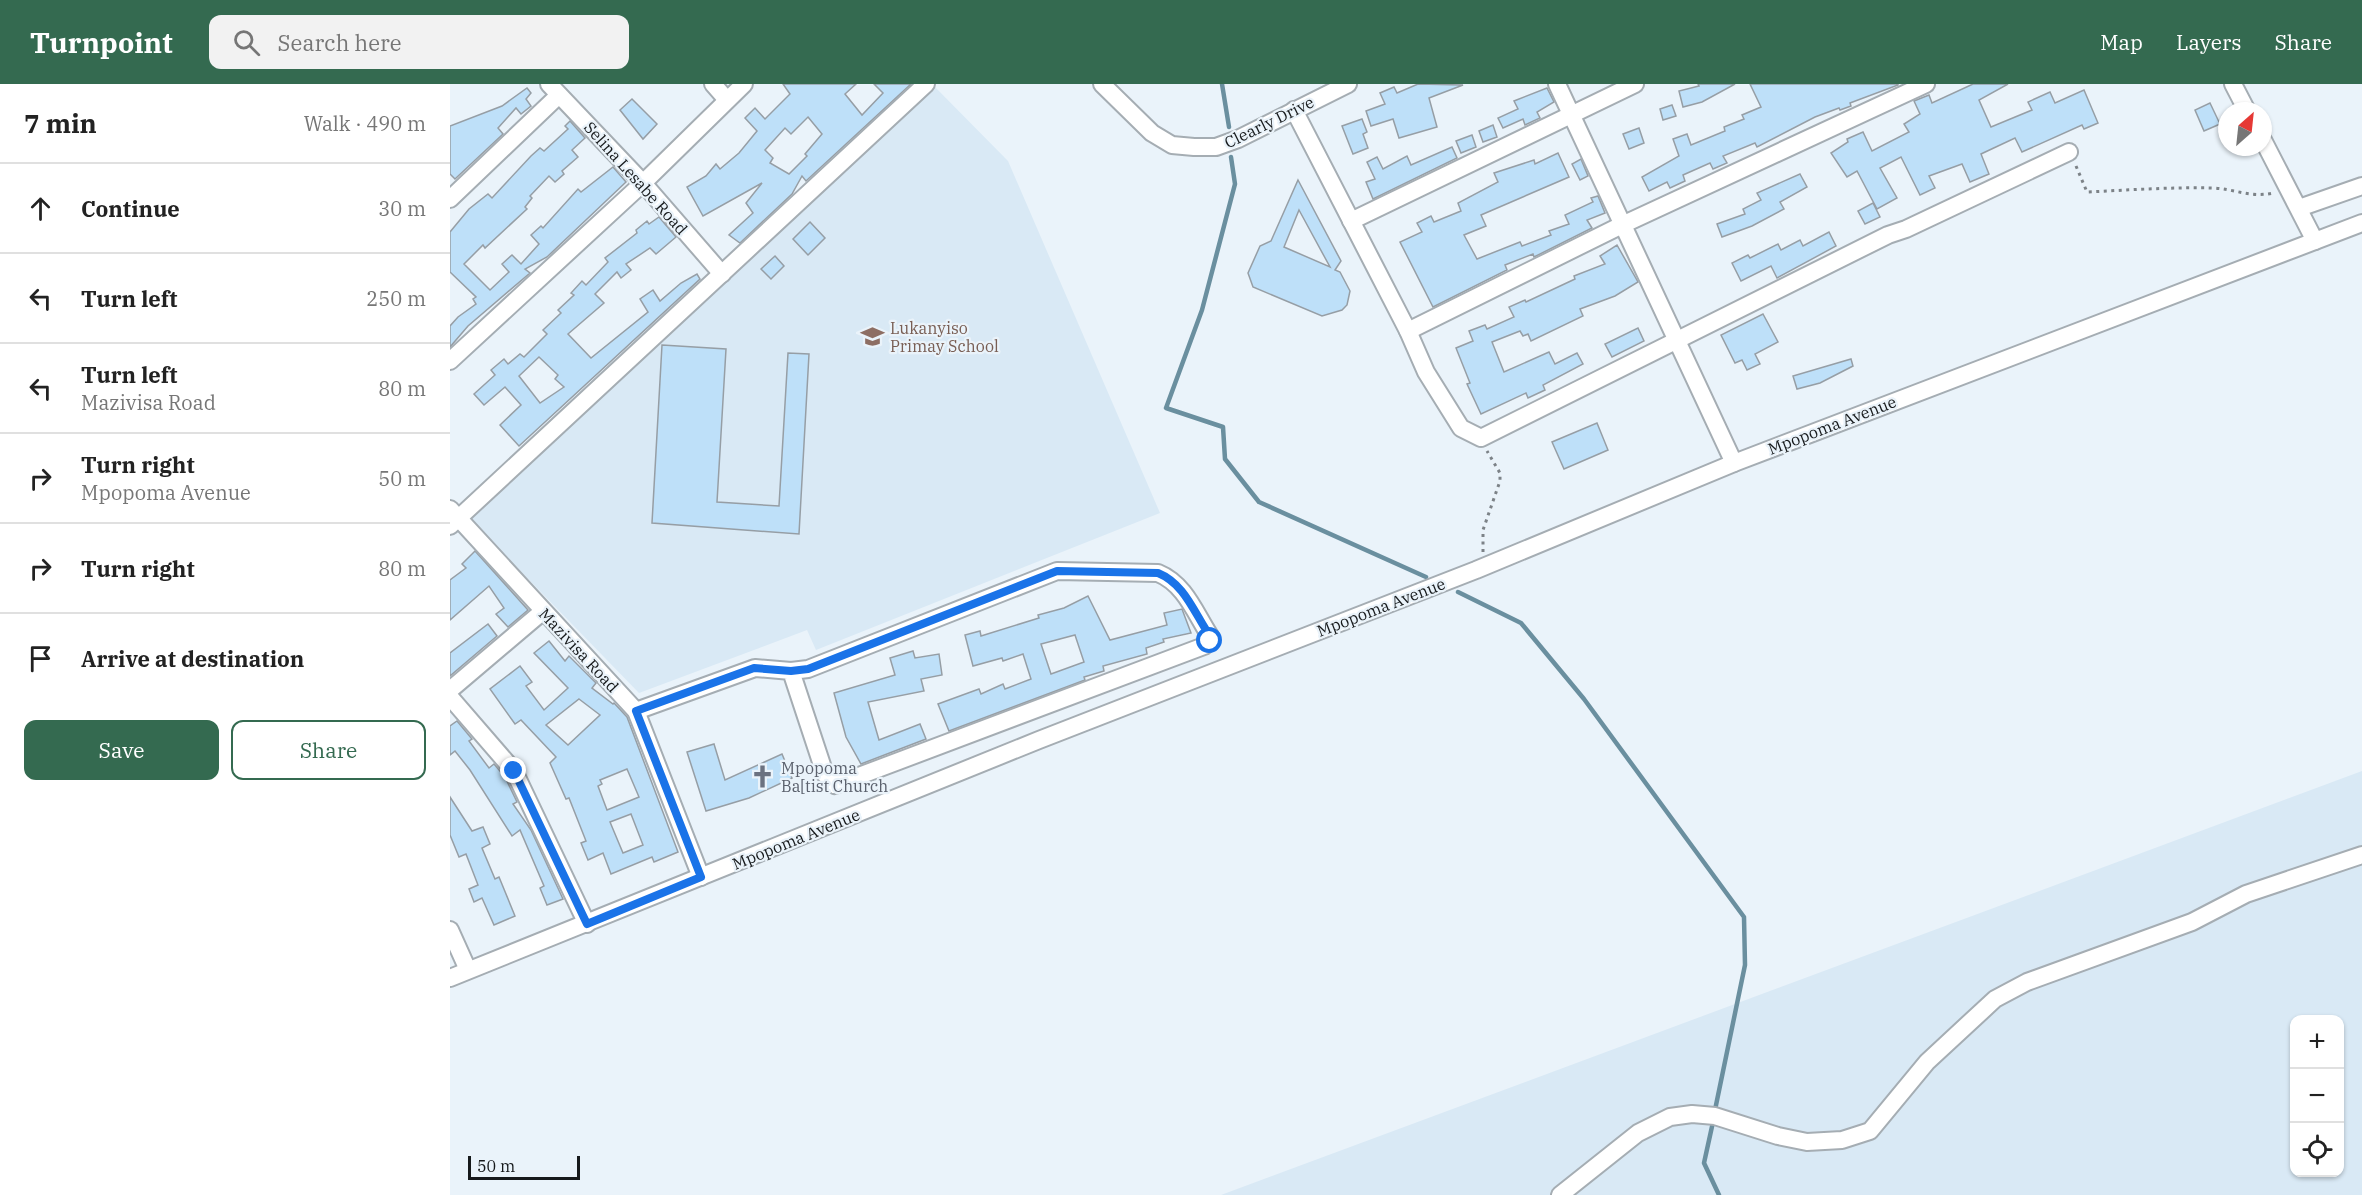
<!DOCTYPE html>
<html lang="en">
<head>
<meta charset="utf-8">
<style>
  :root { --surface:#fff; --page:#f2f2f2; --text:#222; --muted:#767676; --line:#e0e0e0; --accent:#346a50 }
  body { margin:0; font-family:"IBM Plex Serif",serif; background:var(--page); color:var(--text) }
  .controls { position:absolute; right:18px; bottom:18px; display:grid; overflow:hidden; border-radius:12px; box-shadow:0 2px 4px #0004 }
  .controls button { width:54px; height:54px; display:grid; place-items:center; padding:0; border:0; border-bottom:2px solid var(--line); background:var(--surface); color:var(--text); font:30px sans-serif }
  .compass { position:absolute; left:1768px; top:18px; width:54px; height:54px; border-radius:50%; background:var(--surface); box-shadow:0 2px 4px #0004; rotate:27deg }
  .scale { position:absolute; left:18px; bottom:15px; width:112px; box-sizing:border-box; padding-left:6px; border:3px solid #16191b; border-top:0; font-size:16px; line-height:21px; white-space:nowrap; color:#16191b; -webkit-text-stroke:4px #eaf3fa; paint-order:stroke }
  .stop { position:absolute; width:18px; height:18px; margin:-14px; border:4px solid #1a73e8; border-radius:50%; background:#fff }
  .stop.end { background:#1a73e8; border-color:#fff; box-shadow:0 2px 6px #0008 }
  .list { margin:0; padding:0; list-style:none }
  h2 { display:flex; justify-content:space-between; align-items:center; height:78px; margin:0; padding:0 24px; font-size:26px }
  h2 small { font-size:20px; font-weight:400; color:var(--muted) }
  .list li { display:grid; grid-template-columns:39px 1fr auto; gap:18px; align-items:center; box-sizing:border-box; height:90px; padding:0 24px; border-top:2px solid var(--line) }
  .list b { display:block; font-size:22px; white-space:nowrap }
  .list p { margin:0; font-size:20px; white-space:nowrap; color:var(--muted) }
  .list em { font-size:20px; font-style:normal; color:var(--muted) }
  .actions { display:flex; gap:12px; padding:18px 24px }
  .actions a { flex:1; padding:14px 0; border:2px solid var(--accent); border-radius:12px; text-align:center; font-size:21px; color:var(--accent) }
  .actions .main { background:var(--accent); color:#fff }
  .icon { flex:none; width:33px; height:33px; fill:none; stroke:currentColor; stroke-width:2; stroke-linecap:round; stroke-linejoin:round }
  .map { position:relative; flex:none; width:1912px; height:1111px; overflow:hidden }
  header { display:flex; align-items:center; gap:36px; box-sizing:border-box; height:84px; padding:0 30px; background:var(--accent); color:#fff }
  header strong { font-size:28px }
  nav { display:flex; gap:33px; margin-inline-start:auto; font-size:21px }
  .search { width:420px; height:54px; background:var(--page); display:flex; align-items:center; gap:15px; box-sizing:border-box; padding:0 21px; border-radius:12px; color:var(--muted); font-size:22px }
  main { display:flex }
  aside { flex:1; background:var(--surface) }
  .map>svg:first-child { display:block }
</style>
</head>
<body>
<header>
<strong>Turnpoint</strong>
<div class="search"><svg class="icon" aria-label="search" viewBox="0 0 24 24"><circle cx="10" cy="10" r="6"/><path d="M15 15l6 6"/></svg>Search here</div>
<nav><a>Map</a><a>Layers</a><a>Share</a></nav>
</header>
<main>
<aside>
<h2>7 min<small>Walk · 490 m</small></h2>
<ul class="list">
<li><svg class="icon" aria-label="ahead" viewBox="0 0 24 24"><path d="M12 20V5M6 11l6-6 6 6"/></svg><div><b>Continue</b></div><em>30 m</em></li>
<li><svg class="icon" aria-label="left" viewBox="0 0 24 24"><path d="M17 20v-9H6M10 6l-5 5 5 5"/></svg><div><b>Turn left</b></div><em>250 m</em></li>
<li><svg class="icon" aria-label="left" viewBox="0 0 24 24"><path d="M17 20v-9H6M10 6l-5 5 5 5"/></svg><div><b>Turn left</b><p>Mazivisa Road</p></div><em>80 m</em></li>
<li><svg class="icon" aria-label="right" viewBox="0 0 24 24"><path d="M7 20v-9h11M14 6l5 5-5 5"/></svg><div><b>Turn right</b><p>Mpopoma Avenue</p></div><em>50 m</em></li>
<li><svg class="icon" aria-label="right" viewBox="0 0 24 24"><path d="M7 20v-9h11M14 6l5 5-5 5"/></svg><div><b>Turn right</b></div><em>80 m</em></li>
<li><svg class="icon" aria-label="arrive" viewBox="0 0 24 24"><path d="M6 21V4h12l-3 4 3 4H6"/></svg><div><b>Arrive at destination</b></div></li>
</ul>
<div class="actions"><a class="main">Save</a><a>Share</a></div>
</aside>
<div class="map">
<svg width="1912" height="1111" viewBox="0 0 1912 1111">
  <rect width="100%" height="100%" fill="#eaf3fa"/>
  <g fill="#d9e9f5" fill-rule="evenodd">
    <path d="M482 0 558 77 710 429 366 566 357 546 189 609 18 433Z"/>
    <path d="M1912 687V1111H771ZM1844 936H1890V1088H1844Z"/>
  </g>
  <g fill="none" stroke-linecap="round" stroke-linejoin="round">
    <g stroke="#6a8f9f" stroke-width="4.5">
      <path d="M772 0 779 43"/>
      <path d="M781 73 785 100 752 226 716 324 773 343 775 375 809 418 976 493"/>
      <path d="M1008 508 1071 539 1134 615 1294 833 1295 881 1265 1026"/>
      <path d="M1263 1038 1254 1079 1269 1111"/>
    </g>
  </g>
  <g fill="#bee0f9" stroke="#969ea5" stroke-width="1.5" fill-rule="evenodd">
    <path d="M333 0H406L395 10 412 31 433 9 424 0H461L356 97 352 92 342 110 290 159 279 151 303 129 296 119 312 99 253 132 237 103 256 92 266 80 270 85 289 69 307 47 295 34 305 24 315 35 340 10ZM358 33 372 50 355 70 357 72 339 90 320 79 323 74 315 66 335 44 341 50Z"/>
    <path d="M968 0 1013 1 979 14 987 43 949 54 943 35 921 42 916 27 935 20 930 9 944 3 947 9Z"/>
    <path d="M1248 0H1285L1252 18 1233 23 1229 7 1249 2Z"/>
    <path d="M1300 0H1448V1L1400 19 1401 22 1390 26 1389 24 1365 33 1307 63 1305 59 1273 72 1277 79 1263 85 1260 79 1233 91 1235 97 1220 104 1217 98 1199 107 1192 93 1229 72 1223 55 1237 50 1241 61 1275 47 1274 43 1294 35 1292 31 1311 23Z"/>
    <path d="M1523 0H1558L1529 16 1541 43 1582 26 1578 18 1600 8 1605 19 1634 6 1648 39 1634 45 1632 41 1572 68 1565 54 1531 70 1539 90 1520 98 1512 80 1479 92 1485 104 1470 111 1451 73 1430 84 1447 114 1427 125 1407 87 1397 93 1381 69 1398 58 1397 55 1413 48 1422 67 1459 48 1454 40 1470 30 1464 17 1479 11 1482 19Z"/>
    <path d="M77 4 81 9 76 15 81 22 71 30 66 24 48 44 53 50 5 95 0 90V42L52 22Z"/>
    <path d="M1097 4 1104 18 1087 28 1090 34 1075 41 1073 35 1053 44 1048 34 1068 25 1064 17Z"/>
    <path d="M182 15 207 40 193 55 170 26Z"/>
    <path d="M1760 19 1770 40 1754 47 1745 26Z"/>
    <path d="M1222 21 1226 32 1213 36 1210 25Z"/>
    <path d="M912 35 917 48 913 50 918 64 903 70 892 42Z"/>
    <path d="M120 37 135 54 122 66 128 73 112 87 114 90 105 98 99 92 80 112 82 114 75 123 77 125 35 164 33 161 14 180 40 206 59 188 52 180 62 171 71 180 89 160 81 151 91 142 93 144 128 105 131 108 163 83 176 98 97 173 75 185 80 189 18 242 0 263V242L8 233 26 220 23 215 26 213 0 188V148L19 125 38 110 42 114 81 72 90 64 94 67 118 45 115 42Z"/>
    <path d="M1043 41 1047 53 1033 58 1029 47Z"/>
    <path d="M1189 44 1194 59 1179 65 1173 50Z"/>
    <path d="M1022 51 1026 63 1011 69 1006 57Z"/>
    <path d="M1002 63 1007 74 923 115 916 98 925 95 917 78 927 73 933 85 957 72 961 81Z"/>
    <path d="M1108 69 1119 93 1031 131 1036 142 1014 151 1027 175 1070 158 1072 162 1101 151 1099 147 1119 140 1115 131 1143 118 1141 114 1148 112 1155 129 1137 136 1142 144 1084 173 1083 170 1055 181 1057 186 983 223 950 158 972 148 967 139 981 132 984 138 1011 127 1008 119 1048 98 1044 89 1084 76 1085 80Z"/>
    <path d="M1131 75 1138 92 1130 96 1122 80Z"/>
    <path d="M1350 90 1357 103 1330 118 1334 125 1302 142 1272 153 1267 140 1295 130 1293 125 1311 116 1307 109Z"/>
    <path d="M848 96 891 177 885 186 890 188 900 207 897 221 892 226 872 232 803 203 798 189 810 162 821 157ZM849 126 880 183 834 163Z"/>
    <path d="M1423 119 1430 133 1415 140 1408 127Z"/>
    <path d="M209 133 226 153 206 170 200 164 176 180 181 186 171 194 167 188 145 210 154 219 118 250 141 274 198 228 190 215 203 206 210 217 231 199 247 190 250 195 69 362 50 341 71 321 55 303 34 321 24 310 45 291 41 286 54 275 58 280 70 270 74 273 97 250 93 246 111 229 108 226 124 211 121 209 132 197 136 201 158 178 155 174 187 149 186 146 197 137 199 140ZM89 273 108 291 105 295 114 303 90 319 69 292Z"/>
    <path d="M360 138 375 154 358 171 343 155Z"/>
    <path d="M1379 148 1386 162 1327 194 1321 182 1291 197 1282 179 1298 171 1300 174 1328 160 1331 166 1350 156 1353 162Z"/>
    <path d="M1167 161 1188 198 1165 212 1130 225 1133 232 1081 257 1078 250 1073 252 1070 247 1042 258 1054 288 1099 268 1105 280 1127 269 1133 280 1093 301 1095 306 1078 314 1076 309 1031 330 1017 300 1020 299 1006 264 1023 257 1019 247 1035 241 1037 245 1064 233 1059 223 1075 216 1076 218 1125 195 1124 192 1155 180 1150 172Z"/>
    <path d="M325 172 334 182 321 195 311 185Z"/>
    <path d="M1313 230 1328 258 1305 270 1310 280 1297 286 1292 276 1285 279 1271 251Z"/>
    <path d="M1188 244 1194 257 1162 273 1155 260Z"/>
    <path d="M212 261 276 265 267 418 329 422 338 269 359 270 349 450 202 439Z"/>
    <path d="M1401 275 1403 282 1370 299 1347 305 1343 292Z"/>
    <path d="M1147 339 1158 366 1114 385 1102 358Z"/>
    <path d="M25 467 78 526 58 543 46 530 54 524 39 502 0 536V496L16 484 12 480Z"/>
    <path d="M638 512 660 556 717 541 714 529 732 525 741 549 713 555 714 558 696 564 697 570 653 582 654 587 634 593 635 596 499 647 488 620 529 605 531 610 553 600 555 605 581 595 573 570 553 577 552 574 523 582 515 551 530 547 531 552 589 534 588 531 614 524ZM625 551 634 578 601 590 591 560Z"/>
    <path d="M38 540 47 552 0 592V569Z"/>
    <path d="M99 557 115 577 119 572 146 599 142 604 163 620 164 619 177 633 228 768 204 778 202 773 161 790 153 769 138 776 131 759 136 757 119 714 116 715 100 679 106 673 71 636 65 640 40 605 70 582 82 598 76 602 94 626 118 604 84 569ZM129 615 150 631 118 661 96 641ZM177 685 189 713 157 726 148 702 152 700 150 696ZM181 730 193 761 173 769 160 738Z"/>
    <path d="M463 567 465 574 489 570 492 591 471 595 474 607 418 618 429 656 470 640 476 655 411 680 396 653 384 609 445 591 440 574Z"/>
    <path d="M7 637 22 655 19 657 39 684 44 680 55 693 67 718 63 720 81 746 113 815 97 821 90 804 94 802 70 746 62 752 20 686 5 667 0 671V642Z"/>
    <path d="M264 660 275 696 332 670 342 694 299 714 256 727 237 668Z"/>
    <path d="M0 713 22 747 33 743 40 760 32 764 45 795 49 793 65 832 44 841 32 814 24 818 19 805 28 801 16 770 9 773 0 751Z"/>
  </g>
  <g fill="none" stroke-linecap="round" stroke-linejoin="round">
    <defs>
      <g id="minor">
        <path d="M99 0 193 99 272 190"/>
        <path d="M263 0 277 16"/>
        <path d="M652 0 702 49 722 61 744 63H766L788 55 898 0"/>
        <path d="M1107 0 1284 379"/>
        <path d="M1783 0 1797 27"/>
        <path d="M844 26 958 247 976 288 1011 344 1031 354 1438 151 1456 145 1619 68"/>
        <path d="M1813 56 1865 157"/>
        <path d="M0 115 109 11"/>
        <path d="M1849 124 1912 102"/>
        <path d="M901 137 1185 0"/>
        <path d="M958 247 1172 141 1476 0"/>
        <path d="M0 277 193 99 294 0"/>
        <path d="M0 425 186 627 251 793"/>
        <path d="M0 442 476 0"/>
        <path d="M0 606 92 528"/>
        <path d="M0 613 64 687 137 840"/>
        <path d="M186 627 305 584 341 587 358 585 607 487 708 489C735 500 745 529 760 552V557L754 562 385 701 375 690 341 587"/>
        <path d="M0 846 18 886"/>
        <path d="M0 894 589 656 1026 486 1284 379 1912 139"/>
        <path d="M1110 1111 1188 1049 1220 1033 1242 1030 1265 1032 1328 1052 1357 1058 1392 1056 1420 1047 1477 978 1545 915 1577 898 1742 838 1796 810 1912 771"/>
      </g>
    </defs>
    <use href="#minor" stroke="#a5adb3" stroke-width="20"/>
    <g stroke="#7c8287" stroke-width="3" stroke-dasharray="3 4.5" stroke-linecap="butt">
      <path d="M1626 82 1637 108C1679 106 1721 103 1763 104 1785 105 1801 114 1823 109"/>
      <path d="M1033 468V446L1050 397V389L1037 367"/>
    </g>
    <use href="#minor" stroke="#fff" stroke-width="16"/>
  </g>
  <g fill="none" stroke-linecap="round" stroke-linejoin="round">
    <path stroke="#1a73e8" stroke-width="8" d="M64 687 137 840 251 793 186 627 304 584 341 587 358 585 607 487 708 489C735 500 744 529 760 552V557"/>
  </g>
  <defs>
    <symbol id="school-bare" viewBox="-9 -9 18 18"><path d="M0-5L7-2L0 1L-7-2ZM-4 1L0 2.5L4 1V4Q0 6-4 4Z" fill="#8d6e63" stroke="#eaf3fa" stroke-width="2.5" paint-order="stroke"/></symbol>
    <symbol id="church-bare" viewBox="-9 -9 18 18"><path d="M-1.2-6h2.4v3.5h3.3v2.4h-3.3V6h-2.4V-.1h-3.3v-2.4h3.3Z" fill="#6b7280" stroke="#eaf3fa" stroke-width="2.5" paint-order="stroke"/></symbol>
  </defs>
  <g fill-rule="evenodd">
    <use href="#school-bare" x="406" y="236" width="33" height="33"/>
    <use href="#church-bare" x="296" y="676" width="33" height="33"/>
  </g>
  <g text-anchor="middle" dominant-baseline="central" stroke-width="4.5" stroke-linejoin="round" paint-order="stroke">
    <g font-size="16" fill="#16191b" stroke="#eaf3fa">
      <text transform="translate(819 38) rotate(-26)">Clearly Drive</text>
      <text transform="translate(186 94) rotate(48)">Selina Lesabe Road</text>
      <text transform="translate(1382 341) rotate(-21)">Mpopoma Avenue</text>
      <text transform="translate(931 523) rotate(-21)">Mpopoma Avenue</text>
      <text transform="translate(129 566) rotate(47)">Mazivisa Road</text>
      <text transform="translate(346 755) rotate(-22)">Mpopoma Avenue</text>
    </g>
    <g font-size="16" fill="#785e54" stroke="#eaf3fa" text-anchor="start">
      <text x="440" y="244">Lukanyiso<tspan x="440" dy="18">Primay School</tspan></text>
    </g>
    <g font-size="16" fill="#5b616d" stroke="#eaf3fa" text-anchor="start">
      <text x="331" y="684">Mpopoma<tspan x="331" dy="18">Ba[tist Church</tspan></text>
    </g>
  </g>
</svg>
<div class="controls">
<button>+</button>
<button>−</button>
<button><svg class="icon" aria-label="locate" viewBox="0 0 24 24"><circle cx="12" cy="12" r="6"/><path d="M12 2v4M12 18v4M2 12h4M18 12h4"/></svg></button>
</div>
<svg class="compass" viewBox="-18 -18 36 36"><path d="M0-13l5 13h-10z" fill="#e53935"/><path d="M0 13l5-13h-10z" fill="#767676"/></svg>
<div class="scale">50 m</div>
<div class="stop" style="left:760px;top:557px"></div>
<div class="stop end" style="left:64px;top:687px"></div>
</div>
</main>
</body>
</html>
